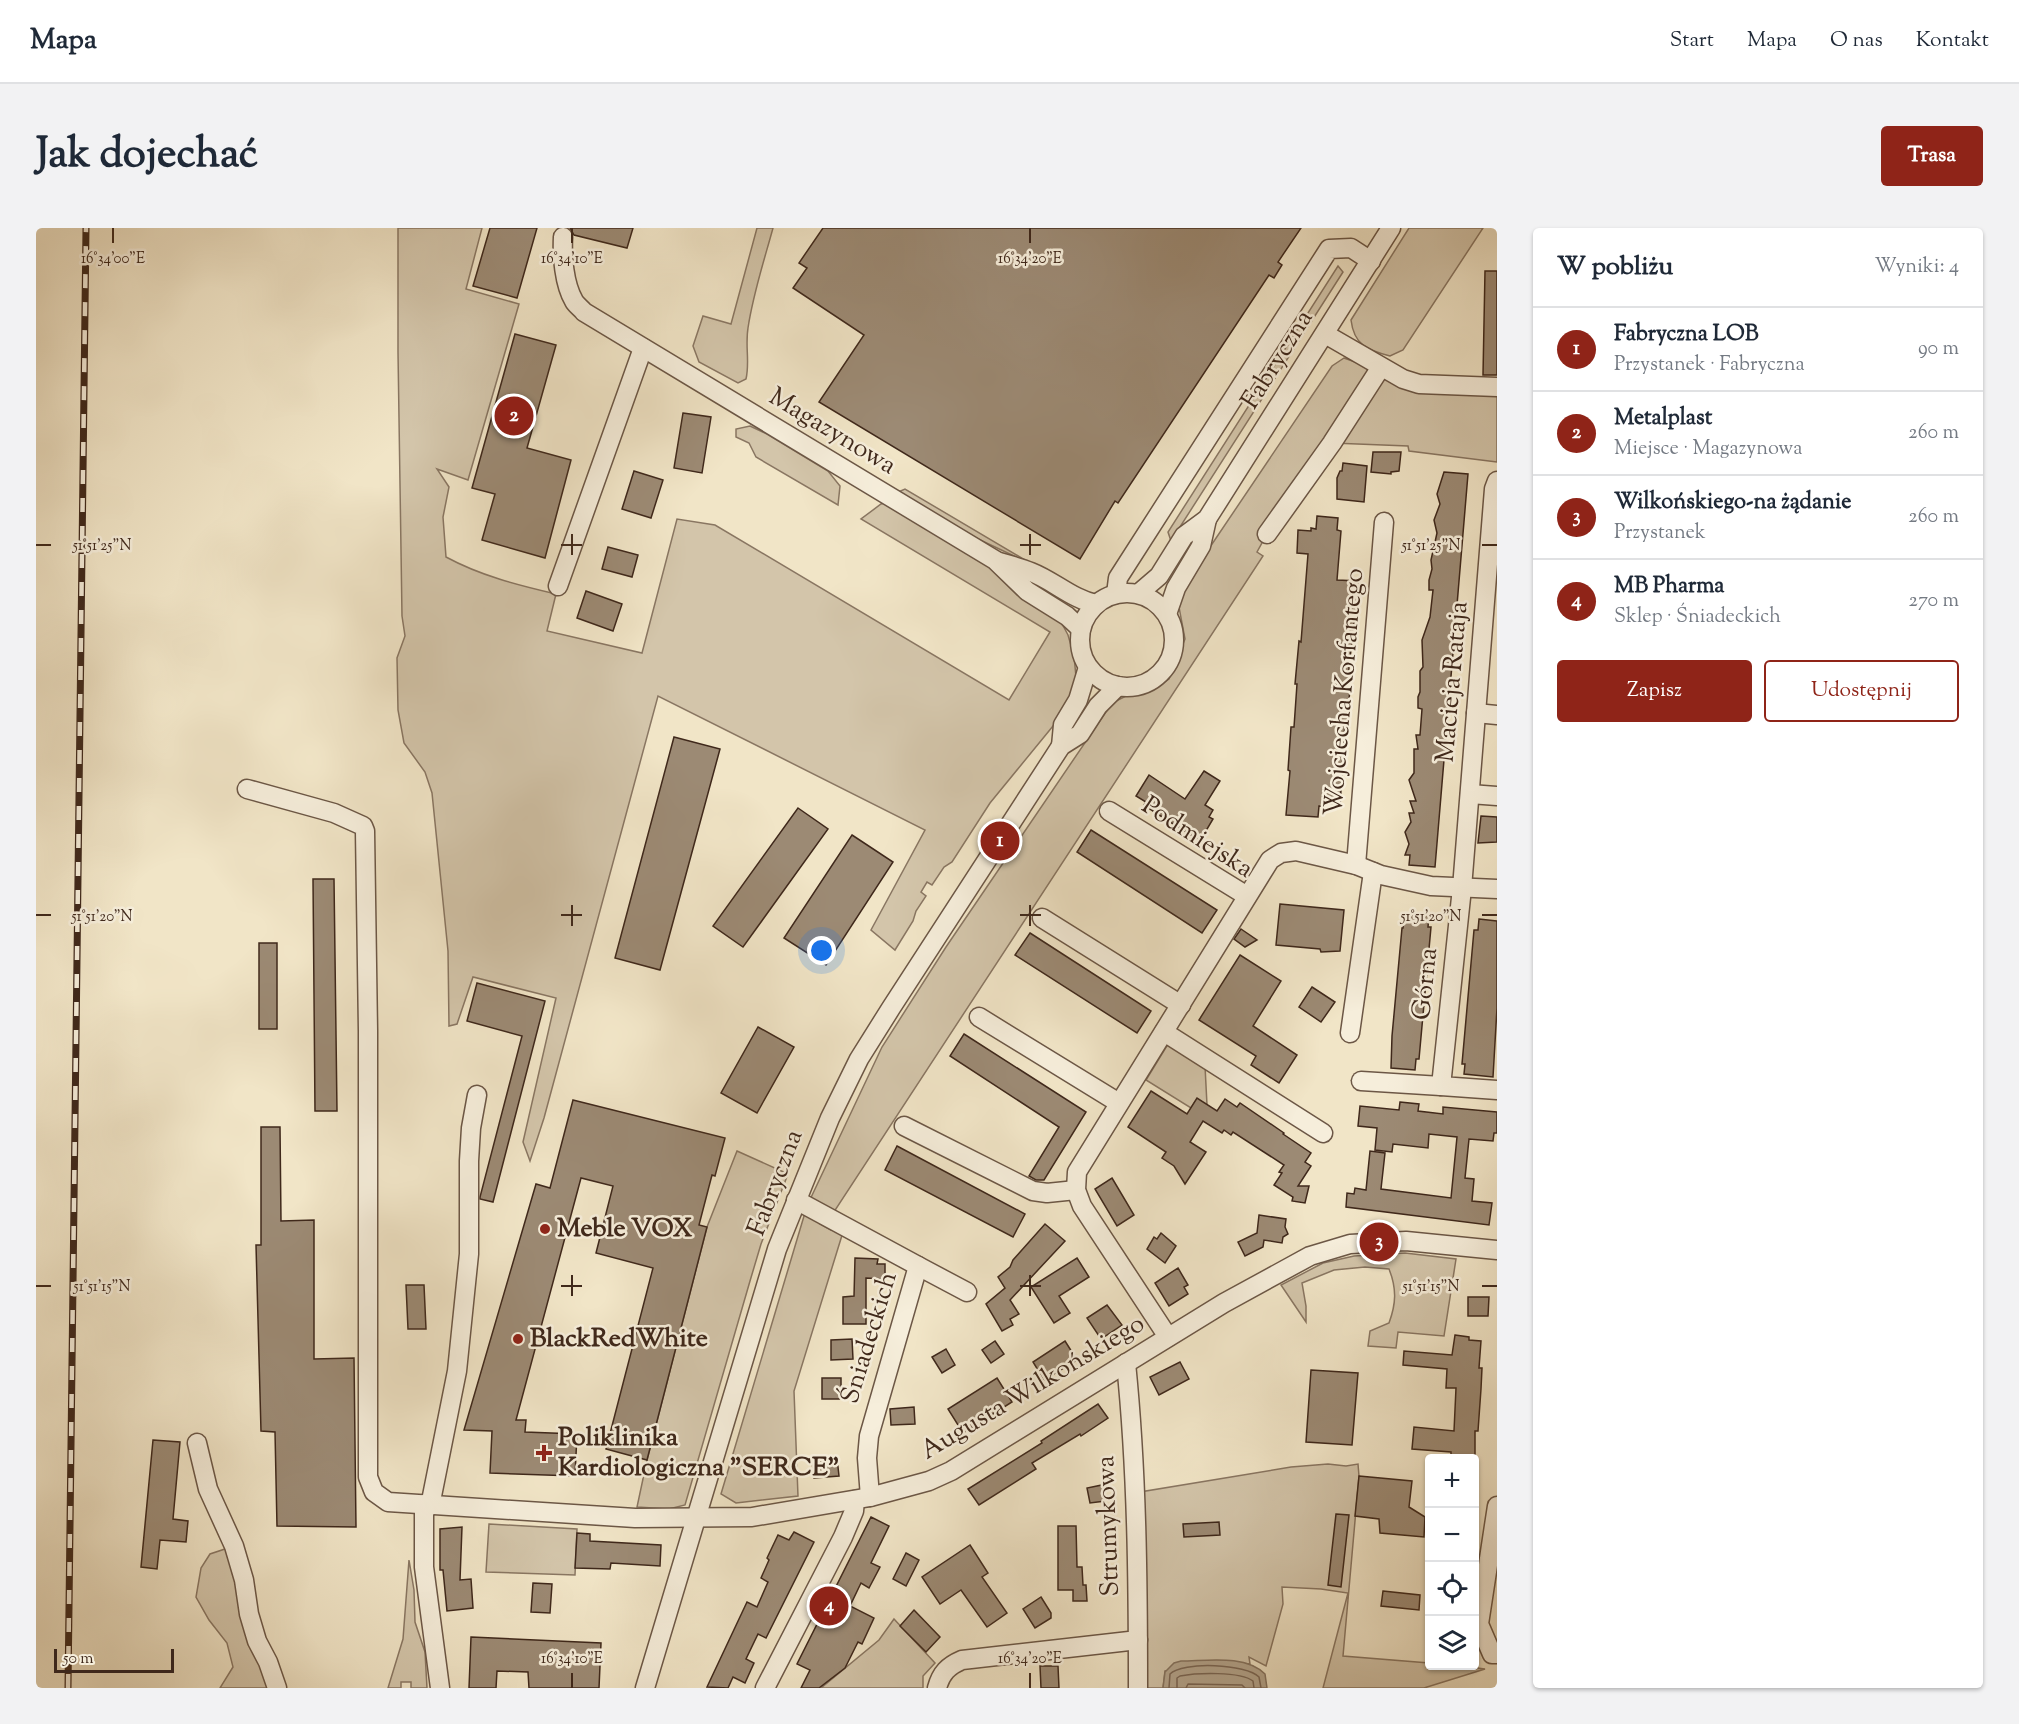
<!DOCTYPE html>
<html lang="pl">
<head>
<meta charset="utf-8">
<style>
  :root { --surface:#fff; --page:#f2f2f3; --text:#1f2937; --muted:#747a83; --line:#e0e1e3; --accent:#8f2418 }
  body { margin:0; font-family:"Sorts Mill Goudy",serif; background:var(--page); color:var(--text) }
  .controls { position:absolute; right:18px; bottom:18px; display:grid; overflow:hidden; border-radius:6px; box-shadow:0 2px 4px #0004 }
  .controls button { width:54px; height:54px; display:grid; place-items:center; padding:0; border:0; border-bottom:2px solid var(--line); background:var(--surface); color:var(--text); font:30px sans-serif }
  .scale { position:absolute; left:18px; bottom:15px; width:120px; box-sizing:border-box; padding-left:6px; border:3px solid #3f281b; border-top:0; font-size:16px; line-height:21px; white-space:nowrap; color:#3f281b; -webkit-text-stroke:4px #f6eedb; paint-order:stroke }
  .you { position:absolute; left:786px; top:723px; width:21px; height:21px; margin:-15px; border:4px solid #fff; border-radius:50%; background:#1a73e8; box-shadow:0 0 0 9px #1a73e833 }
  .badge { display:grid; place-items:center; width:39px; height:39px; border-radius:50%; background:var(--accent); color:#fff; font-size:20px; font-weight:700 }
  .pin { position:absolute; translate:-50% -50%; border:3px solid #fff; box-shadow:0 2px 6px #0006 }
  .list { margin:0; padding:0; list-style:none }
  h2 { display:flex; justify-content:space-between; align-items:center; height:78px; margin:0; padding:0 24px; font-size:26px }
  h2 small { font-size:20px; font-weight:400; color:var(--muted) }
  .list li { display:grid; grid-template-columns:39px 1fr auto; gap:18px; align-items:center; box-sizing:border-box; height:84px; padding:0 24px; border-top:2px solid var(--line) }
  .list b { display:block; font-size:22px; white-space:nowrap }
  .list p { margin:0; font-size:20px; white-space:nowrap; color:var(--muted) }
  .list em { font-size:20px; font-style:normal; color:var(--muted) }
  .actions { display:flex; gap:12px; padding:18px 24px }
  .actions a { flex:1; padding:14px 0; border:2px solid var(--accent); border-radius:6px; text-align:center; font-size:21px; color:var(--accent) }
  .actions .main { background:var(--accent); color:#fff }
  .icon { flex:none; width:33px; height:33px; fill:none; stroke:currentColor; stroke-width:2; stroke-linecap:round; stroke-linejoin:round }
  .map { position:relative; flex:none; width:1461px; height:1460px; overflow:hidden; border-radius:6px }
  header { display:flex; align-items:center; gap:36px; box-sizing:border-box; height:84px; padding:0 30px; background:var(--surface); border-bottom:2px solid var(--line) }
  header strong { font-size:28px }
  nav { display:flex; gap:33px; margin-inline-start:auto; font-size:21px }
  .intro { display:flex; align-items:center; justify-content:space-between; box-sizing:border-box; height:144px; padding:0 36px }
  h1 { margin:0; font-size:42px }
  .button { padding:15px 27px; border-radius:6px; background:var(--accent); color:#fff; font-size:21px; font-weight:700 }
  main { display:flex; gap:36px; padding:0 36px }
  aside { flex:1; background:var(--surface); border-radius:6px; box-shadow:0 2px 4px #0004 }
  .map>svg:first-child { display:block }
</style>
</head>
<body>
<header>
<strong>Mapa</strong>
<nav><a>Start</a><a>Mapa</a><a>O nas</a><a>Kontakt</a></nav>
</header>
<div class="intro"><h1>Jak dojechać</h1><a class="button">Trasa</a></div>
<main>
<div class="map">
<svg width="1461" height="1460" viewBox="0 0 1461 1460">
  <rect width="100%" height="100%" fill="#f1e5c7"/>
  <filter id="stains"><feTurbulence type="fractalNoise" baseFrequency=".00333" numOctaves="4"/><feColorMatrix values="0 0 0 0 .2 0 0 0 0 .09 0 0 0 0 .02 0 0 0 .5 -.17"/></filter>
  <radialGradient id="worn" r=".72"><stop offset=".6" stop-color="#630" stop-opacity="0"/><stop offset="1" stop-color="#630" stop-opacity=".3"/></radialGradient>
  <g fill="#d3c5aa" stroke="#897662" stroke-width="1.5">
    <path d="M362 0H446L430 61 483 76 432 252 401 241 413 259 407 289 410 329C445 348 482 357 520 366L511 403 606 425 641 291 679 297 973 472 1014 404 825 291 845 276 859 272 853 268 869 261 999 338 862 273 959 332 1024 392 1032 407 1038 428 1041 459 1026 487 954 575 916 634 908 639 896 657 891 654 885 664 890 668 880 683 877 693 859 722 835 702 889 602 622 468 508 890 494 933 487 914 520 770 437 749 421 796 413 798 412 723 396 565 389 544 368 515 362 482 361 430 369 408 366 388 362 124Z"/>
    <path d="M721 0H737C728 33 717 66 712 100 709 118 714 134 710 151L702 155 663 134 657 118 667 88 695 96Z"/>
    <path d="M1373 0H1447L1367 122 1354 128C1331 122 1318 117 1315 92Z"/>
    <path d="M1302 38 1307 44 1135 313 1132 304Z"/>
    <path d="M1308 130 1367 151 1461 159V234L1373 223 1372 218 1296 215 1231 306 1221 324 1227 328 794 990 784 996 795 1002 807 1004 758 1163 762 1268 700 1275 685 1266 771 978 846 819 910 719 1076 475 1090 468 1110 465 1133 451 1149 411 1142 374 1170 325 1296 138Z"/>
    <path d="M714 198 731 206 792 243 804 258 802 277 720 229 713 215 700 209V201Z"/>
    <path d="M1132 816 1169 838 1171 877 1161 871 1155 880 1110 852Z"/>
    <path d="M701 923 752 946 725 1016 714 1053 649 1277 633 1281 601 1279 611 1232 671 999Z"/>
    <path d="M1369 1025 1420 1031 1408 1108 1362 1104 1360 1120 1332 1118 1334 1103 1353 1095C1360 1076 1361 1061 1353 1041L1329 1039 1298 1042 1266 1055 1270 1078V1094L1245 1057 1287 1035 1318 1028Z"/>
    <path d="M1292 1236 1310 1238 1322 1236 1323 1248 1307 1428 1393 1435 1394 1438H1425L1449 1441 1388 1460H1287L1312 1365 1285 1361 1246 1359 1247 1376 1230 1438 1213 1429 1214 1436 1197 1434 1129 1443 1127 1460H1102L1098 1265 1255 1239Z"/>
    <path d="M453 1296 541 1301 539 1347 450 1344Z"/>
    <path d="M198 1318 241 1460H184L197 1439 191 1415 173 1392 160 1369 165 1340 174 1326Z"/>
    <path d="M373 1332 378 1362 379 1394 389 1424 391 1460H375V1454H365V1460H352L367 1411Z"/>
    <path d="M858 1391 899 1435 887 1448V1460H785L843 1412Z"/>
  </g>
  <path fill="#b4a58d" stroke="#85735f" stroke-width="1.5" d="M1145 1433C1170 1433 1209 1426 1229 1446L1231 1460H1127L1129 1444 1138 1435Z"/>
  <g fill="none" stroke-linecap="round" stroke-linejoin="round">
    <g stroke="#7a6654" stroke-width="1.5">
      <path d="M1133 1460 1134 1446C1146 1433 1211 1436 1223 1449L1225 1460"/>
      <path d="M1141 1460V1450L1144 1448C1160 1445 1204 1443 1217 1453L1218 1460"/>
      <path d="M1150 1460 1152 1456 1206 1457 1209 1460"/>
    </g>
  </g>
  <g fill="#9c8a74" stroke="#3f281b" stroke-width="1.5">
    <path d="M454 0H501L481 70 437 58Z"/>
    <path d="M534 0H597L591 20 538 7Z"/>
    <path d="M787 0H1265L1242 34 1246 37 1238 50 1233 47 1082 275 1079 273 1044 331 783 174 828 107 757 60 771 40 763 35Z"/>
    <path d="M1449 43H1461V147H1447Z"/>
    <path d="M479 106 520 117 491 220 535 232 509 330 446 312 459 266 436 260Z"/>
    <path d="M647 185 675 189 666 245 638 240Z"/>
    <path d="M1337 224H1365L1363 243 1355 244V246L1335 244Z"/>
    <path d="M1307 235 1331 238 1328 274 1301 271V250L1304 243H1306Z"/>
    <path d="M598 243 627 252 615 290 586 281Z"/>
    <path d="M1408 244 1432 246 1399 639 1373 637 1374 627H1369L1373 616 1369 604 1375 594 1373 585H1378L1374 573H1380L1373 552 1378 545V521H1382L1380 507H1384L1386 481 1382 480V469L1384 464V443L1387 439 1386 412 1394 389 1397 362H1393V352L1396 341 1395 332 1401 305 1398 292 1404 276 1401 266Z"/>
    <path d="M1281 288 1302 290 1301 302 1305 303 1301 352 1323 353 1313 439 1312 461H1314L1311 493H1309L1304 579 1283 578 1282 589 1250 587 1254 543 1252 542 1255 499H1258L1261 456H1259L1263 413 1265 414 1272 326 1261 325 1262 302 1275 303V300L1280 301Z"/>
    <path d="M572 319 602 327 596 349 566 341Z"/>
    <path d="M550 363 586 376 577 403 541 390Z"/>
    <path d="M638 509 684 521 624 742 579 730Z"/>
    <path d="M1168 543 1184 553 1169 577 1177 582 1173 589 1177 591 1164 613 1120 585 1108 577 1110 574 1100 568 1113 547 1149 571Z"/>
    <path d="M762 580 792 601 707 719 677 698Z"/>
    <path d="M1445 588 1461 589V614L1442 615Z"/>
    <path d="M1055 602 1181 682 1166 705 1041 624Z"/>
    <path d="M816 607 857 634 790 737 748 710Z"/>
    <path d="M277 651H298L301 883H279Z"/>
    <path d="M1244 676 1308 682 1304 723 1285 724 1284 721 1240 717Z"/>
    <path d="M1369 686 1393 687 1392 699H1395L1383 831H1380L1379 842 1355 840 1356 808 1366 700H1367Z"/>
    <path d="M1443 691 1461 693V780L1457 849 1428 846 1429 836H1426L1438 702H1442Z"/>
    <path d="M1205 701 1221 712 1209 719 1198 711Z"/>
    <path d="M994 705 1115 783 1101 805 979 727Z"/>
    <rect x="223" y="715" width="18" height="86"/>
    <path d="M1204 727 1245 753 1217 798 1261 827 1243 855 1215 837 1220 828 1163 792Z"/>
    <path d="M441 755 509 773 457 974 444 971V969L486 808 431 793Z"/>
    <path d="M1276 759 1299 774 1285 794 1263 779Z"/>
    <path d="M722 799 758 819 721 885 685 865Z"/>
    <path d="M928 806 1050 884 1008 952H1000L993 948 1023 899 914 828Z"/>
    <path d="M1115 863 1151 886 1161 870 1181 883 1189 871 1201 879 1204 875 1248 905 1247 906 1275 925 1269 934 1275 938 1262 958H1273L1269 975 1256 973 1257 969 1238 957 1246 945 1243 944 1248 937 1197 904 1195 907 1188 902 1186 905 1167 893 1154 914 1170 924 1149 956 1138 938 1126 930 1130 924 1092 899Z"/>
    <path d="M537 872 689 910 679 948 676 947 663 997 671 999 611 1232 570 1221 617 1040 560 1025 577 958 545 950 480 1192H490L489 1204 541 1206 539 1248 454 1245 456 1203 428 1202 500 956 514 960Z"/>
    <path d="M1364 874 1383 876 1382 883 1407 886V879L1461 884V905H1458L1457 913 1433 911 1429 950 1438 951 1436 973 1456 975 1453 997 1310 979 1311 965 1318 966 1319 960 1330 962 1334 923 1349 925 1345 961 1415 970 1421 909 1393 906 1392 920 1357 916 1356 924 1339 922 1341 900 1322 898 1324 878 1363 882Z"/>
    <path d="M225 899H244L245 993 278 992V1131L318 1130 320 1299 241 1298 239 1204 225 1203 220 1017H225Z"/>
    <path d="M861 918 989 986 977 1009 849 942Z"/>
    <path d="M1076 950 1098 987 1081 998 1059 961Z"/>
    <path d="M1223 987 1250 991 1249 999 1252 1006 1247 1009 1246 1015 1228 1012 1227 1019 1209 1028 1202 1014 1221 1005Z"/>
    <path d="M1009 996 1029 1013 974 1072 983 1086 974 1091 977 1097 966 1103 950 1076 969 1060 962 1049 974 1039 977 1032Z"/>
    <path d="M1125 1005 1140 1018 1129 1035 1111 1021 1118 1009 1121 1011Z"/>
    <path d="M819 1030 842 1031 841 1036H849V1051L830 1050V1096H807V1069L818 1068Z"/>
    <path d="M1041 1030 1053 1049 1023 1068 1034 1085 1018 1095 995 1059Z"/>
    <path d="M1142 1040 1152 1057 1148 1059 1152 1066 1133 1078 1119 1055Z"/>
    <path d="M370 1057H388L390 1101H372Z"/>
    <path d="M1432 1069H1453L1452 1088H1432Z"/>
    <path d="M1071 1077 1086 1097 1065 1111 1051 1090Z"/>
    <path d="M1419 1107 1433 1109V1112L1445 1113 1443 1140H1446L1445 1161 1442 1203H1439V1230H1415V1224L1376 1221 1378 1199 1418 1203 1420 1160H1410L1411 1141 1367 1137 1368 1123 1416 1127Z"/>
    <path d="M816 1111 817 1131 795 1132V1112Z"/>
    <path d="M959 1113 968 1126 955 1135 946 1122Z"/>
    <path d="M1029 1113 1041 1132 1008 1152 997 1134Z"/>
    <path d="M910 1121 919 1137 906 1145 896 1129Z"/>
    <path d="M1144 1134 1153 1151 1123 1167 1114 1149Z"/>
    <path d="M1275 1142 1322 1145 1316 1217 1270 1214Z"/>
    <rect x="786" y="1150" width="19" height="21"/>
    <path d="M961 1150 976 1174 927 1205 912 1181Z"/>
    <path d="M1062 1176 1072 1190 1045 1208 1044 1206 996 1235 1000 1241 943 1277 932 1261 1006 1215 1005 1213Z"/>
    <path d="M878 1179 879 1196 855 1197 854 1181Z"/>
    <path d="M117 1212 144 1214 137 1291 152 1293 150 1314 124 1312 121 1341 105 1339Z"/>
    <path d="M801 1230 803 1248 778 1250 776 1233Z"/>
    <path d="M1323 1248 1376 1253 1373 1279 1389 1289 1388 1309 1344 1305 1343 1291 1319 1288Z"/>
    <path d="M1066 1257 1069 1273 1054 1275 1051 1260Z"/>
    <path d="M1300 1286 1313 1287 1305 1359 1292 1357Z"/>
    <path d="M835 1289 853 1298 835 1335 844 1339 833 1360 825 1355 814 1378 838 1390 826 1416 822 1414 809 1440 783 1460H765L774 1442 761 1436Z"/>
    <path d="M1183 1294 1184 1307 1148 1309 1147 1296Z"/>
    <path d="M1022 1298H1040L1041 1339H1046L1047 1357H1050L1051 1373H1037V1362H1022Z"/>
    <path d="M426 1299 424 1352 435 1351 437 1380 411 1383 407 1342H404V1301Z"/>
    <path d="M758 1304 778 1314 730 1410 722 1406 710 1431 718 1435 709 1455 697 1449 692 1460 671 1459 711 1374 721 1379 732 1354 725 1350 733 1332 731 1330 742 1307 753 1312Z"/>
    <path d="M541 1305 554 1306V1313L625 1317 624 1338 575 1335 574 1341 539 1340Z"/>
    <path d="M934 1317 952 1345 946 1349 971 1385 951 1399 925 1362 904 1376 886 1349Z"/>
    <path d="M870 1325 883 1332 870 1358 857 1351Z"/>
    <path d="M497 1355 516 1356 514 1385 495 1384Z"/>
    <path d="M1347 1363 1384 1367 1383 1382 1345 1378Z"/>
    <path d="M1005 1369 1015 1385V1390L999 1400 987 1381Z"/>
    <path d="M878 1382 904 1409 890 1424 864 1398Z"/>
    <path d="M435 1409 565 1415 563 1460H493L492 1444 461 1443 460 1460H433Z"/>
    <path d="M1004 1438H1022L1023 1460H1005Z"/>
  </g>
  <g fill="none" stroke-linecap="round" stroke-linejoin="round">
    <defs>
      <g id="minor">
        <path d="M527 9C526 28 528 56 538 73 540 77 545 80 548 84L959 332 991 363 1031 388 1045 401"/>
        <path d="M1289 106 1367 151 1383 156 1461 159"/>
        <path d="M1461 253 1458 261 1426 660 1405 858 1461 862"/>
        <path d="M1231 306 1296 215 1345 139"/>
        <path d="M963 334C974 337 985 340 995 344 1018 353 1036 371 1060 376"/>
        <path d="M522 358 607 120"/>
        <circle cx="1091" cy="412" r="47"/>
        <path d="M1080 366 1082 350 1293 21 1315 20 1335 33"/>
        <path d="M1102 366 1123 348 1148 308 1171 291 1355 0"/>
        <path d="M1131 386 1140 360 1165 318 1171 291"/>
        <path d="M1440 485 1461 487"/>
        <path d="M1025 518 1027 497 1042 472 1052 439"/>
        <path d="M211 561 298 585 327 598 329 603 332 803V1249L338 1264 352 1274 599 1290 716 1289 834 1269 893 1253 915 1243 1188 1075 1274 1028 1314 1016 1370 1013 1461 1022"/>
        <path d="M1434 566 1461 568"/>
        <path d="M1073 583 1211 668"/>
        <path d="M1320 637 1348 294"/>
        <path d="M1006 690 1145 777"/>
        <path d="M943 789 1083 875"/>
        <path d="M1128 804 1287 905"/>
        <path d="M1314 805 1337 644"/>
        <path d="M1325 853 1405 858"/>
        <path d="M868 898 997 963 1011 965 1040 962"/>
        <path d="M760 972 882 1038 833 1208 831 1230 834 1269"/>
        <path d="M882 1038 931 1064"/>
        <path d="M1132 1109 1046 978 1040 962 1041 944 1234 632 1245 625 1260 623 1320 637 1345 647 1395 658 1461 661"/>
        <path d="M1090 1135C1101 1243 1102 1352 1102 1460"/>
        <path d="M161 1215 172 1261 198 1318 208 1352 213 1386 221 1413 232 1434 241 1460"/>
        <path d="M388 1276V1339L404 1460"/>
        <path d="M394 1278 421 1143 433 1026V933L435 900 441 867"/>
        <path d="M1461 1278 1443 1396 1456 1426H1461"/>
        <path d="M609 1460 741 1021 794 890 823 831 855 780 1025 518 1044 506 1062 478 1082 458"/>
        <path d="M729 1460 807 1309 818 1283 819 1272"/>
        <path d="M901 1460C905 1445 912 1438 926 1432L1102 1412"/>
      </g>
    </defs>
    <use href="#minor" stroke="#6c5746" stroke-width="21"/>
    <use href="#minor" stroke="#f6eedb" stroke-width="18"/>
    <defs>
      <path id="rail" d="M32 1460 50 0"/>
    </defs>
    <use href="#rail" stroke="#3f281b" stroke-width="7"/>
    <use href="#rail" stroke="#f6eedb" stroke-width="4.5" stroke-dasharray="14" stroke-linecap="butt"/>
  </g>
  <path fill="none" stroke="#3f281b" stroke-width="2" d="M77 0V15M536 0V15M994 0V15M536 306V327M994 306V327M0 317H15M525 317H546M984 317H1005M1446 317H1461M536 677V698M994 677V698M0 687H15M525 687H546M984 687H1005M1446 687H1461M536 1047V1068M994 1047V1068M0 1058H15M525 1058H546M984 1058H1005M1446 1058H1461M536 1445V1460M994 1445V1460"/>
  <g fill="#8f2418" stroke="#f6eedb" stroke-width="2">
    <circle cx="509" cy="1001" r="6"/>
    <circle cx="482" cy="1111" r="6"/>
    <path d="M505 1216h6v6h6v6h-6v6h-6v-6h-6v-6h6z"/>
  </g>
  <g text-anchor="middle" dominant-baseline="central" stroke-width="5" stroke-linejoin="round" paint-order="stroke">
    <g font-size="26" fill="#3f281b" stroke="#f6eedb">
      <text transform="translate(1242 132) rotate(-58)">Fabryczna</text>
      <text transform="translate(796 204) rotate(31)">Magazynowa</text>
      <text transform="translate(1417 454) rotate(-85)">Macieja Rataja</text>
      <text transform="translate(1309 464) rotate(-85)">Wojciecha Korfantego</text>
      <text transform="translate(1161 610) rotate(33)">Podmiejska</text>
      <text transform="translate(1390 756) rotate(-84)">Górna</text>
      <text transform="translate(740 955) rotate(-69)">Fabryczna</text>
      <text transform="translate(834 1110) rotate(-73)">Śniadeckich</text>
      <text transform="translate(997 1160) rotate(-31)">Augusta Wilkońskiego</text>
      <text transform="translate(1073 1298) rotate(-92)">Strumykowa</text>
    </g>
    <g font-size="26" font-weight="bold" fill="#3f281b" stroke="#f6eedb" text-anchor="start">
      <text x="521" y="1001">Meble VOX</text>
      <text x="494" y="1111">BlackRedWhite</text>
      <text x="522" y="1210">Poliklinika<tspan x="522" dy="30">Kardiologiczna "SERCE"</tspan></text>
    </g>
  </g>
  <g font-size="15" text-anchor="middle" fill="#3f281b" stroke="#f6eedb" stroke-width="5" stroke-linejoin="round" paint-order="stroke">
    <text x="77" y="35">16°34'00"E</text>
    <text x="536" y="35">16°34'10"E</text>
    <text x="994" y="35">16°34'20"E</text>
    <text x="66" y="322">51°51'25"N</text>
    <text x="1395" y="322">51°51'25"N</text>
    <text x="66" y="693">51°51'20"N</text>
    <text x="1395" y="693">51°51'20"N</text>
    <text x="66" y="1063">51°51'15"N</text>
    <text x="1395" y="1063">51°51'15"N</text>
    <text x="536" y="1435">16°34'10"E</text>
    <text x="994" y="1435">16°34'20"E</text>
  </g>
  <rect width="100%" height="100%" filter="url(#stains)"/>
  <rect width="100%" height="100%" fill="url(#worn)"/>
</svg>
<div class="controls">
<button>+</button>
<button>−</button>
<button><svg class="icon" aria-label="locate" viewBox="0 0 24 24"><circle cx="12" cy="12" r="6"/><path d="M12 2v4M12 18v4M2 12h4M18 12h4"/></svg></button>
<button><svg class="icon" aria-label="layers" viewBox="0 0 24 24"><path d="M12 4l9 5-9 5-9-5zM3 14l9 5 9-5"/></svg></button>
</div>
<div class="scale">50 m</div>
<div class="you"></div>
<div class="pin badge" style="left:964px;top:613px">1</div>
<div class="pin badge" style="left:478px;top:188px">2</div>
<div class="pin badge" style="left:1343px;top:1014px">3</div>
<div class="pin badge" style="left:793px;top:1378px">4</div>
</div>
<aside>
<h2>W pobliżu<small>Wyniki: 4</small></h2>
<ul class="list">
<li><span class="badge">1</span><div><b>Fabryczna LOB</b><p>Przystanek · Fabryczna</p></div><em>90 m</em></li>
<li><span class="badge">2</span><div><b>Metalplast</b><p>Miejsce · Magazynowa</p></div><em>260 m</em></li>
<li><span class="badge">3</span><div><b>Wilkońskiego-na żądanie</b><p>Przystanek</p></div><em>260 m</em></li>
<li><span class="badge">4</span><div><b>MB Pharma</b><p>Sklep · Śniadeckich</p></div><em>270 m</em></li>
</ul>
<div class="actions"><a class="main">Zapisz</a><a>Udostępnij</a></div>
</aside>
</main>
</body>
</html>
